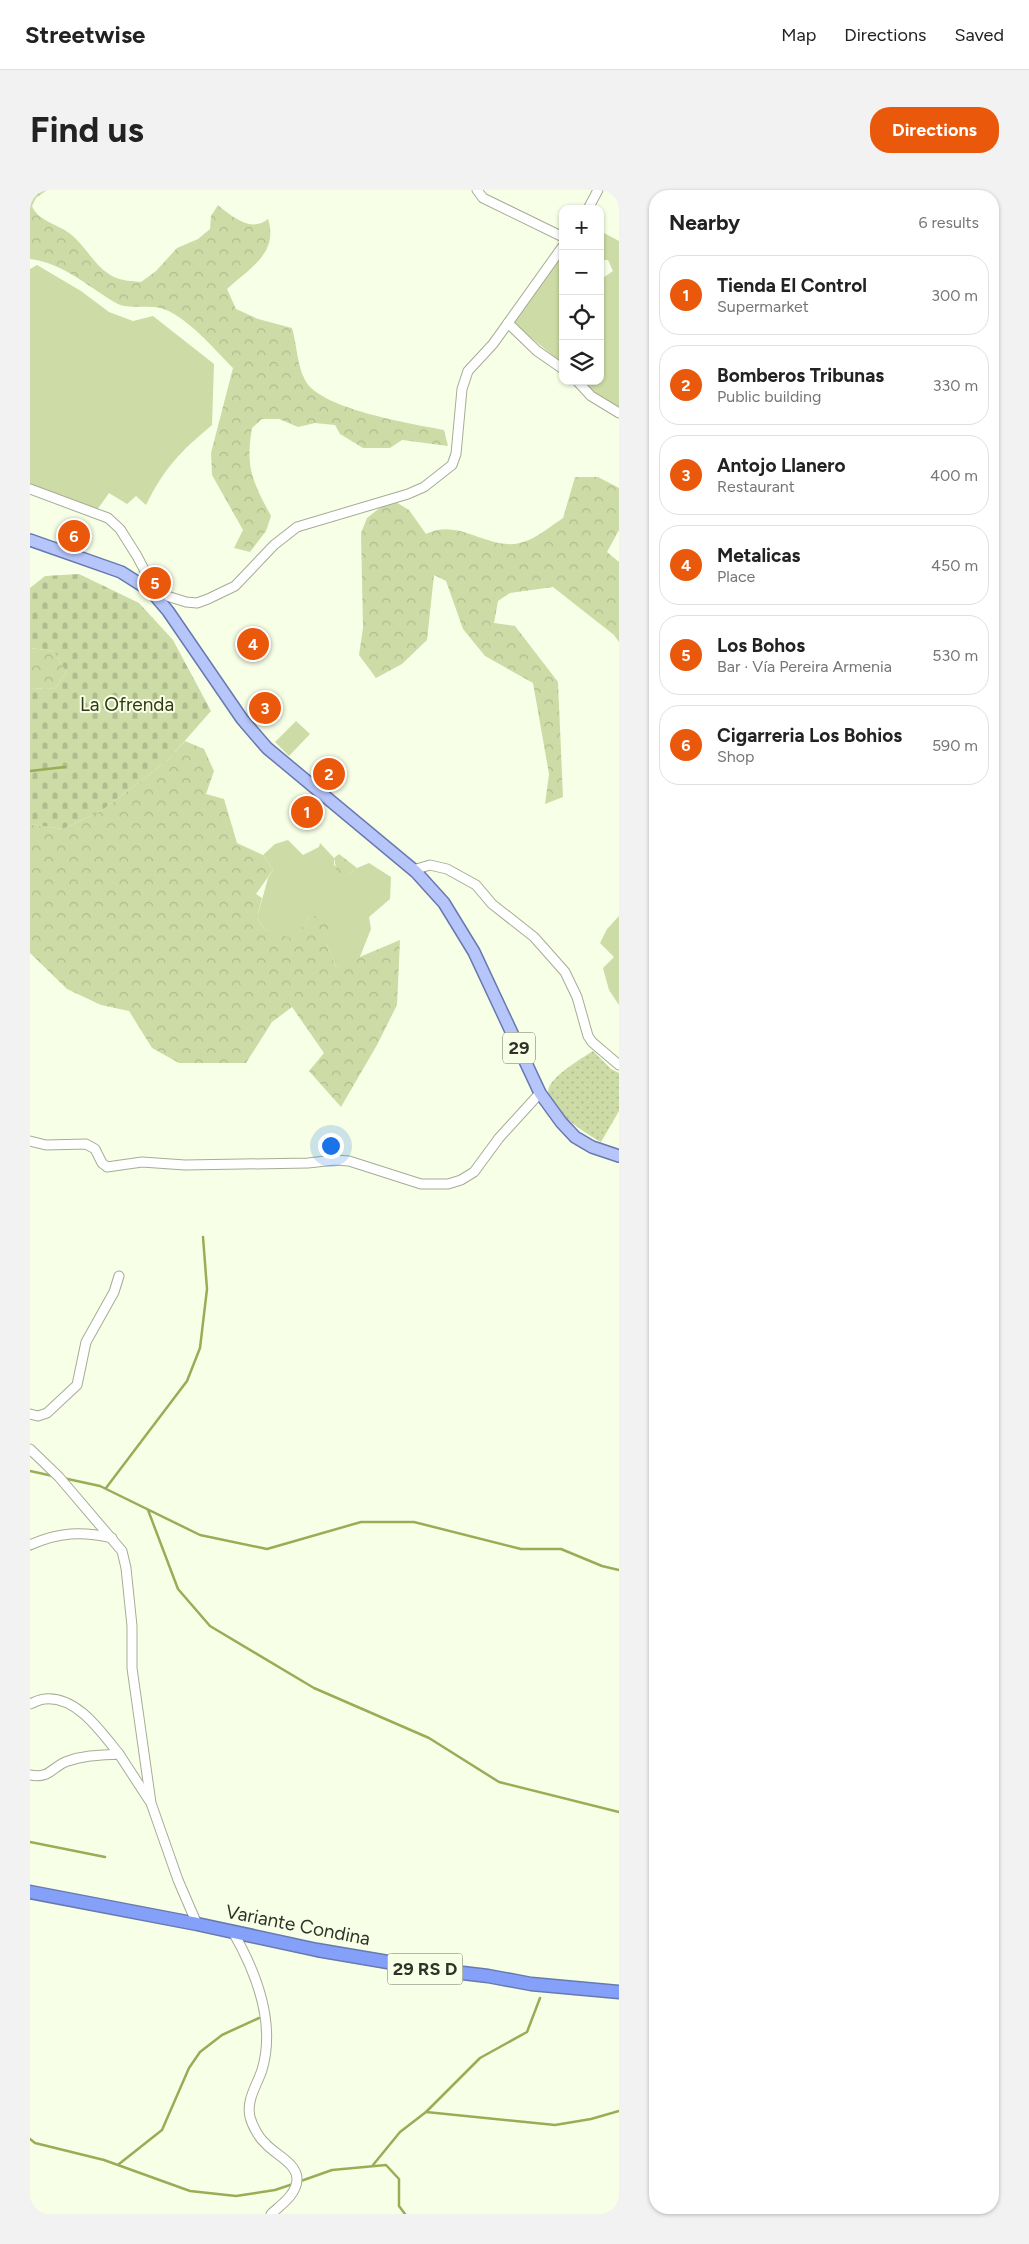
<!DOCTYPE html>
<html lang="en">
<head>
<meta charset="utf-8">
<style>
  :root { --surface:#fff; --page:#f2f2f2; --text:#222; --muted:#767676; --line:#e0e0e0; --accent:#ea580c }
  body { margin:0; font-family:Figtree,sans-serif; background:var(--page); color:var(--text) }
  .controls { position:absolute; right:15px; top:15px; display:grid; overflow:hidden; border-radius:10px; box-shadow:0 1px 4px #0004 }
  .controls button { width:45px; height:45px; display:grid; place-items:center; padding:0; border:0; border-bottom:1px solid var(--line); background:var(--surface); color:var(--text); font:25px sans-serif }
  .you { position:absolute; left:300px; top:955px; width:18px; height:18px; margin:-12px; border:4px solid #fff; border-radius:50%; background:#1a73e8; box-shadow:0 0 0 8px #1a73e833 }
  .badge { display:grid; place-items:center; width:32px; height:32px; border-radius:50%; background:var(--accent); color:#fff; font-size:16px; font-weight:700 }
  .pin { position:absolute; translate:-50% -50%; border:2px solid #fff; box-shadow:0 1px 5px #0006 }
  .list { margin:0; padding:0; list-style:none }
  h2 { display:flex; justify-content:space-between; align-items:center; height:65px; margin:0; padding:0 20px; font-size:21px }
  h2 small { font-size:16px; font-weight:400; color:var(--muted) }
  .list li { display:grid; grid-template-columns:32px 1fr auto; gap:15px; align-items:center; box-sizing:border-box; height:80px; margin:0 10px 10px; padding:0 10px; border:1px solid var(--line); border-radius:20px }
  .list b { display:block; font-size:19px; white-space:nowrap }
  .list p { margin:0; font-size:16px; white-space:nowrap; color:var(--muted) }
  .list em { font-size:16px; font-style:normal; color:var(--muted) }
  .icon { flex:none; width:28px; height:28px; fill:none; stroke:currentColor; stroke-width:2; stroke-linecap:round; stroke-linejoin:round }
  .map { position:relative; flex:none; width:589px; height:2024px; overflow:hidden; border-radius:20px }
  header { display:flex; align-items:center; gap:30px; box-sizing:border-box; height:70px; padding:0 25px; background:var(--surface); border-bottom:1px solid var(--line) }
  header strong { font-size:24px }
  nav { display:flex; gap:28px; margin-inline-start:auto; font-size:18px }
  .intro { display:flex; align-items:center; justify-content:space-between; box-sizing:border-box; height:120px; padding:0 30px }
  h1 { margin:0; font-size:35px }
  .button { padding:12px 22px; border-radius:20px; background:var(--accent); color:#fff; font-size:18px; font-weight:700 }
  main { display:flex; gap:30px; padding:0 30px }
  aside { flex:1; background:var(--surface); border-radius:20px; box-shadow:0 1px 4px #0004 }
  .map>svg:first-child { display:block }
</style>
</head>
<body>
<header>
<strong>Streetwise</strong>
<nav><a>Map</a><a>Directions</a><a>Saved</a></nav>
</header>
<div class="intro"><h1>Find us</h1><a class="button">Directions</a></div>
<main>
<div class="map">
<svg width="589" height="2024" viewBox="0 0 589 2024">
  <defs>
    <pattern id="forest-crowns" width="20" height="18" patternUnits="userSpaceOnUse" patternTransform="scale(1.25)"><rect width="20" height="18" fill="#cddba6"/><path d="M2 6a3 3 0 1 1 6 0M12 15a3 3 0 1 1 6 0" fill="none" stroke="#b0bc8f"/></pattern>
    <pattern id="cemetery-stones" width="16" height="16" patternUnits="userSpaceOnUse" patternTransform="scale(1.25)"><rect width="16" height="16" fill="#cddba6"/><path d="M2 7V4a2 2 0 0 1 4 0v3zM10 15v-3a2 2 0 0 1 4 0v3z" fill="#b0bc8f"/></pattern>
    <pattern id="park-dots" width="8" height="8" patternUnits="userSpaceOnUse" patternTransform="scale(1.25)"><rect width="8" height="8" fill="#cddba6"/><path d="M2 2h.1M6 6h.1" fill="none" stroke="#b0bc8f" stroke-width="1.8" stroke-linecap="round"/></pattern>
  </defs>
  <rect width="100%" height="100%" fill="#f8ffe7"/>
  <g fill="#cddba6">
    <path d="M574 43 589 51V217L563 204 551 191H570V90L583 81 578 70H570V48Z"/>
    <path d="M533 65V174L483 133Z"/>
    <path d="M7 75 51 101 79 122 103 131 123 126 184 174 182 235C150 262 135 277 116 315L106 306 97 314 79 303 67 320 0 295V79Z"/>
    <path d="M266 531 280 544 259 566 245 552Z"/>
    <path d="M258 650 273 665 289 657 290 653 304 668V675L318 685 327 678 339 673 361 687 360 709 339 727 341 739 329 769 306 777 296 753 279 727 264 750 235 740 227 728 238 688 243 680 233 665 245 654Z"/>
    <path d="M589 726V815L579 800 573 778 584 767 570 753 577 739Z"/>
  </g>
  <g fill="url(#forest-crowns)">
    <path d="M0 0H17L6 8 2 16C9 33 31 34 44 47 58 60 66 78 84 87 92 91 102 91 111 92L126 81 147 58 168 49 180 39 181 26 188 15C197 23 215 37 227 34 231 34 235 31 238 29 249 63 219 79 197 99L206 119 228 129 262 138C267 155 267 175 275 190 289 219 383 234 414 240L418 256 372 250 360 258H333L310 244 305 235 285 233 268 237 249 229H232L222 238C215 278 223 292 241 326L236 341 220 362 204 358 213 340 182 285 181 263 203 178C185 160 155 124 130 118 118 115 97 119 88 114 59 98 34 73 0 69Z"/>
    <path d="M545 287H568L589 298V340L577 362 589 372V452L584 445 523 397 480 403 468 411 464 433 485 436 528 492 533 607 515 614 519 584 503 493 455 466 433 439 416 391 404 385 397 450 372 474 346 488 329 465 333 438 331 343 337 328 361 309 379 320 396 344C431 327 459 363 493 352 507 348 521 336 533 328Z"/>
    <path d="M0 458 24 461 36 482 25 499 0 498Z"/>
    <path d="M155 551 174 559 184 581 176 604 194 609 207 653 233 665 243 680 226 704 232 708 227 728 235 740 264 749 279 727 303 722 296 753 306 777 370 750 367 815 347 855 311 917 279 881 294 863 262 817 242 832 216 873H149L122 858 99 821 71 815 37 799 0 763V634L33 639 71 621 137 571Z"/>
    <path d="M309 664 327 678 318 685 307 683 304 668Z"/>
  </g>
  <path fill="url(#cemetery-stones)" d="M49 384 109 413 143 450 181 521 137 571 71 621 33 639 0 634V498L25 499 36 482 24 461 0 458V398L15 386Z"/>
  <path fill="url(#park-dots)" d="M563 861 581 879 589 883V921L571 952C557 944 509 915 520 895 527 883 552 868 563 861Z"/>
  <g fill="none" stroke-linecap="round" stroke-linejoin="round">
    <g stroke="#9aad56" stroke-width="2.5">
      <path d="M0 581 35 577"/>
      <path d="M0 1281 23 1286"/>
      <path d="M33 1288 70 1296 170 1345 237 1359 331 1332H384L491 1359H531L572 1376 589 1380"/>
      <path d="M76 1298 157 1191 170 1158 177 1099 173 1047"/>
      <path d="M118 1320 148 1399 180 1436 284 1498 399 1548 469 1592 589 1622"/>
      <path d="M0 1652 75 1667"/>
      <path d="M396 1922 525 1935 561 1929 589 1921"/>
      <path d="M0 1949 5 1953 74 1970 160 2001 206 2006 245 2000 263 1994"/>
      <path d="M89 1974 132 1940 159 1878 170 1862 192 1845 229 1828"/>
      <path d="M343 1975 370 1942 396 1922 450 1868 497 1842 510 1808"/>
      <path d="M268 1992 302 1980 356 1975 369 1989V2016L375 2024"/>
    </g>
    <defs>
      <g id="minor">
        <path d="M447 0 453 8 533 47"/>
        <path d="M558 19 568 0"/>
        <path d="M478 133 507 161 533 179"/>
        <path d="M547 191 561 206 589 223"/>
        <path d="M0 299 78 328 90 339 107 366 116 383 114 395"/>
        <path d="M121 401 156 412 167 413 178 409 205 396 244 355 267 337 378 304 394 297 422 275 426 264 432 199 438 181 463 154 533 56"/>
        <path d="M383 680 400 675 417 679 446 695 462 714 504 747 535 782 547 807 558 846 562 852 589 875"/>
        <path d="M0 951 16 955 56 954 65 959 72 973 77 977 112 972 155 975 278 973 305 970 319 971 391 994H418L431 990 444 982 469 948 510 903"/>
        <path d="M0 1224 8 1226 17 1223 47 1195 56 1152 84 1102 89 1086"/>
        <path d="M0 1259 29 1287 92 1361 96 1378 102 1436V1478L121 1613 148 1690 167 1734"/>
        <path d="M0 1355C29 1342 52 1341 82 1348"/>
        <path d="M0 1514C5 1512 10 1509 15 1509 47 1506 71 1542 89 1564"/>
        <path d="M0 1585C21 1589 22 1576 38 1571 55 1565 72 1565 89 1564L119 1610"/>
        <path d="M203 1742C226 1782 246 1833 232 1880 227 1895 216 1910 220 1927 222 1935 229 1948 235 1953 244 1964 267 1973 267 1989 267 2004 251 2015 241 2024"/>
      </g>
      <path id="major" d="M0 350 91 382 121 401 138 421 212 529 237 558 386 682 414 713 444 762 510 903 531 932 545 947 562 957 589 966"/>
      <path id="highway" d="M0 1702 167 1734 287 1760 399 1779 458 1786 501 1794 589 1802"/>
    </defs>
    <use href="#minor" stroke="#a6ac96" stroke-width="11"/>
    <use href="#major" stroke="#677ab0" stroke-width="14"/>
    <use href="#highway" stroke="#677ab0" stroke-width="15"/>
    <use href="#minor" stroke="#fff" stroke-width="9"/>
    <use href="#major" stroke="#b6c6fb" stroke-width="11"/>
    <use href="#highway" stroke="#85a0f8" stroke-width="12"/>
  </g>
  <g text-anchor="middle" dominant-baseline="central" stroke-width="4" stroke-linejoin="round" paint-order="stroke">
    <g fill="#f8ffe7" stroke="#6c7062" stroke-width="1">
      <rect x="473" y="842.5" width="32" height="31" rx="4"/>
      <rect x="357.5" y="1763.5" width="75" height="31" rx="4"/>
    </g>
    <g font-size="18" font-weight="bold" fill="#303229">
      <text x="489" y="858">29</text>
      <text x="395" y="1779">29 RS D</text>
    </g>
    <g font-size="19" fill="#313813" stroke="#f8ffe7">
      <text x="97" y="514">La Ofrenda</text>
    </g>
    <g font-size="19" fill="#303229" stroke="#f8ffe7">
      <text transform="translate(268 1735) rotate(11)">Variante Condina</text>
    </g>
  </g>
</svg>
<div class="controls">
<button>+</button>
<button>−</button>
<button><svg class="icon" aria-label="locate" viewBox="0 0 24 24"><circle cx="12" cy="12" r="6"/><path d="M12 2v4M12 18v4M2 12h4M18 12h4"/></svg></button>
<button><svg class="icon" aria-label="layers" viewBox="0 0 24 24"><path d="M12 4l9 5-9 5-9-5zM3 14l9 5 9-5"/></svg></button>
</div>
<div class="you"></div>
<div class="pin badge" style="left:277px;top:622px">1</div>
<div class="pin badge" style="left:299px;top:584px">2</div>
<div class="pin badge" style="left:235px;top:518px">3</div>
<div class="pin badge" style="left:223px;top:454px">4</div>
<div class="pin badge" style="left:125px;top:393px">5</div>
<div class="pin badge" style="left:44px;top:346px">6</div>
</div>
<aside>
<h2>Nearby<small>6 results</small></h2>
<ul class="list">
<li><span class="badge">1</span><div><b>Tienda El Control</b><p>Supermarket</p></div><em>300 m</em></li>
<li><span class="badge">2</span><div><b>Bomberos Tribunas</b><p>Public building</p></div><em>330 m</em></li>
<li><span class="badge">3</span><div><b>Antojo Llanero</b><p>Restaurant</p></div><em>400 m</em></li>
<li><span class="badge">4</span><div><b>Metalicas</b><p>Place</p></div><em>450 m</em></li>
<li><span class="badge">5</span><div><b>Los Bohos</b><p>Bar · Vía Pereira Armenia</p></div><em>530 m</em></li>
<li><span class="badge">6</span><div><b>Cigarreria Los Bohios</b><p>Shop</p></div><em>590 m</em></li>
</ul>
</aside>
</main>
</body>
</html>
